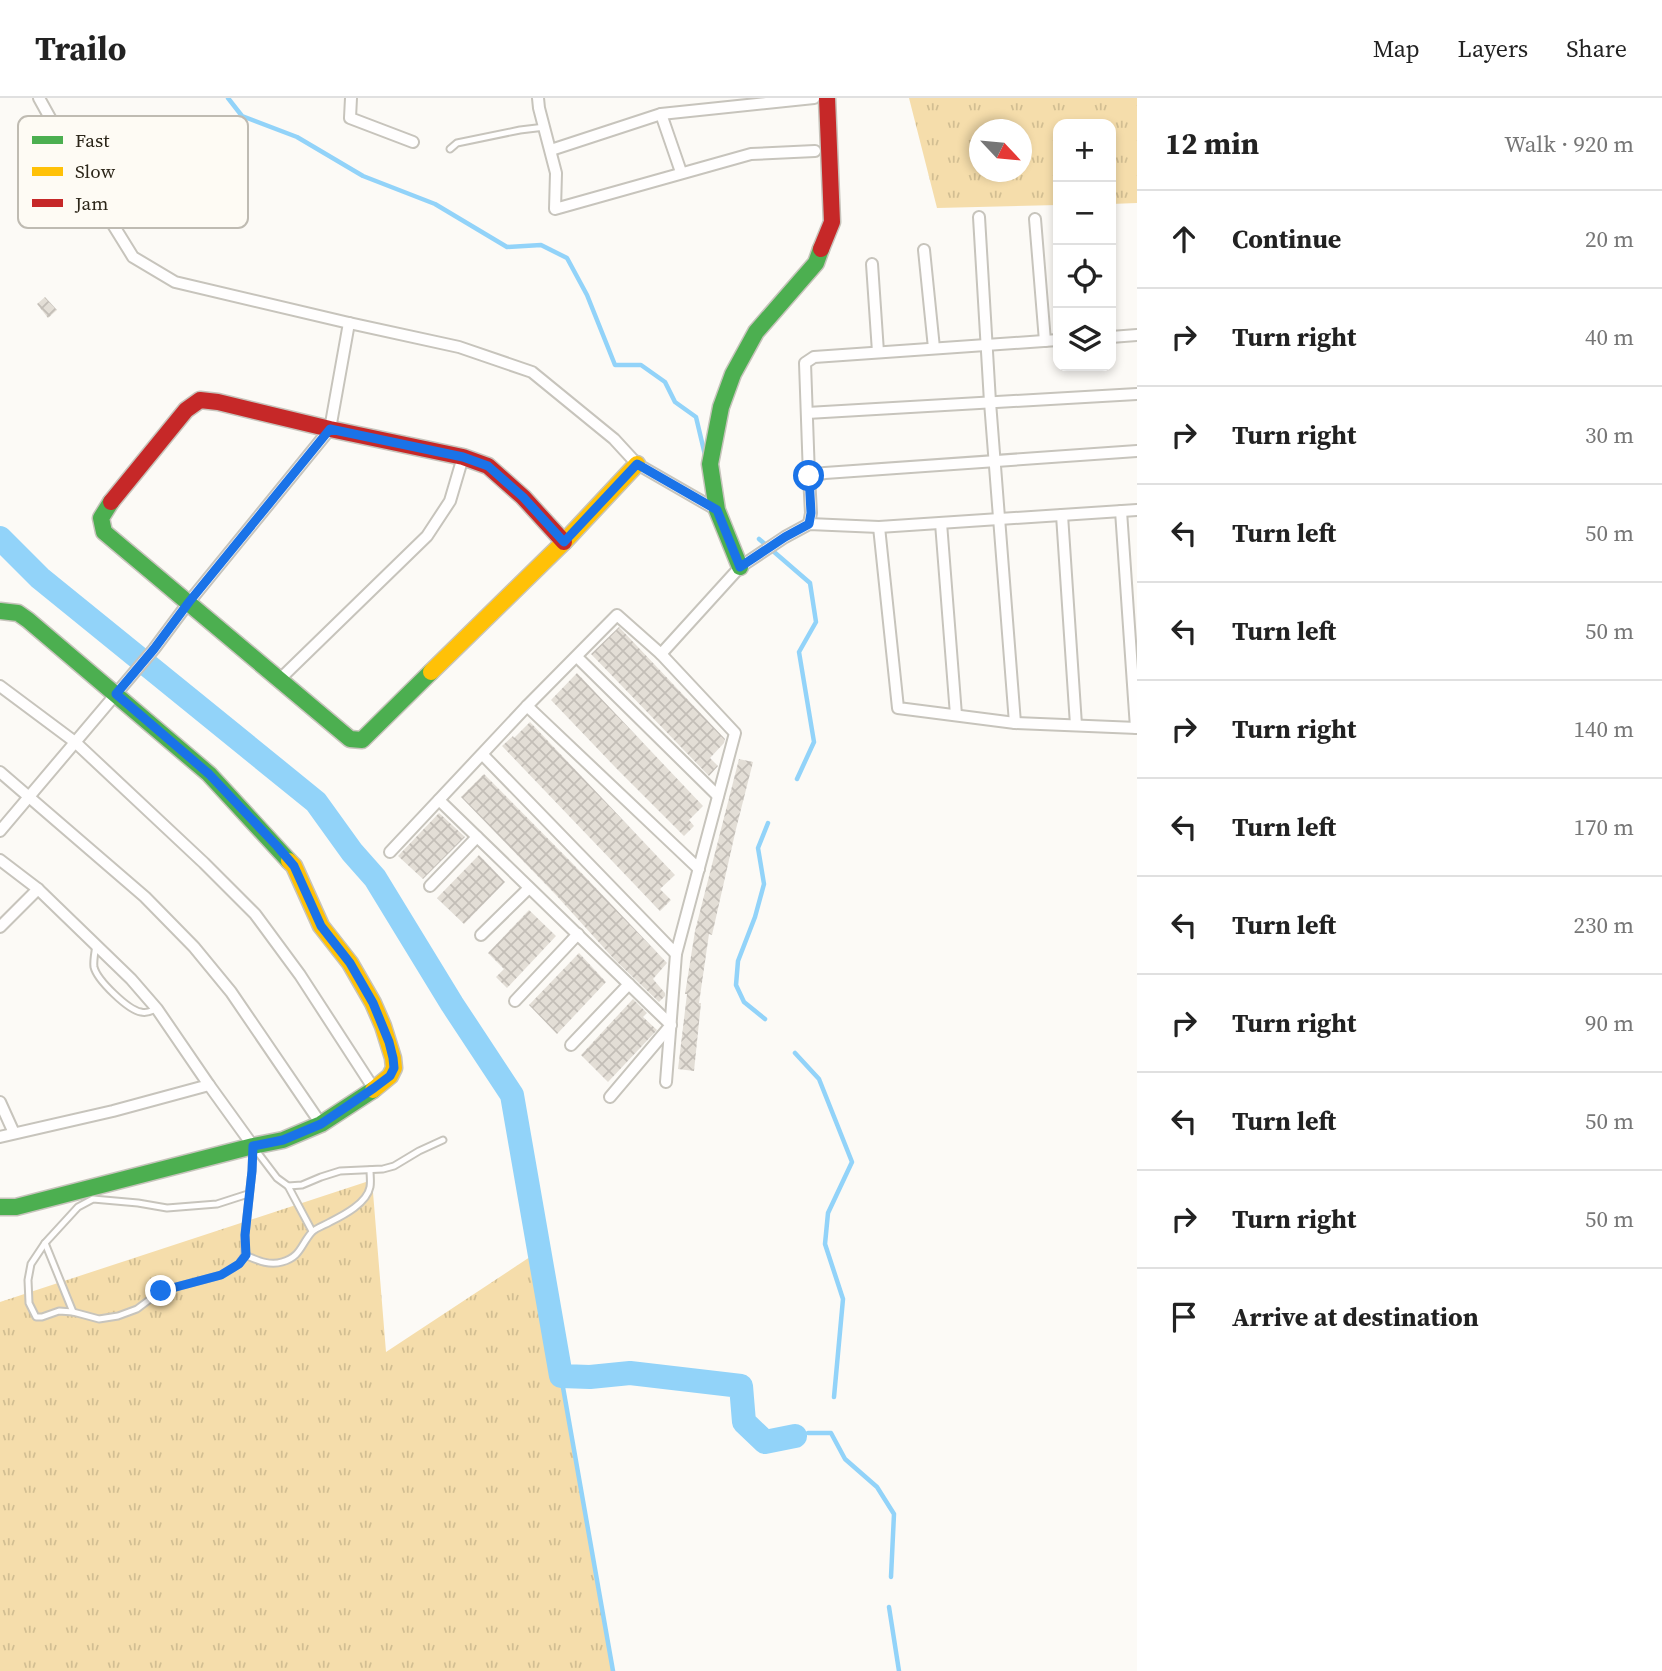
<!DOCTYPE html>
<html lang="en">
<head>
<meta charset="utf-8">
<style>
  :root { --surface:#fff; --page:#f6f6f6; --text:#222; --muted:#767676; --line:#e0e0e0 }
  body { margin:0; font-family:"Source Serif 4",serif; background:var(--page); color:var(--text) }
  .controls { position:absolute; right:21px; top:21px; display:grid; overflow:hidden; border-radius:14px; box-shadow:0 4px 10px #0003 }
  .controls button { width:63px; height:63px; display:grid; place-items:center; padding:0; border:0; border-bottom:2px solid var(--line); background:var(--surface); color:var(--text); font:35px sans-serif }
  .compass { position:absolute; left:969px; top:21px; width:63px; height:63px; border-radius:50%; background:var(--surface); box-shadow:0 4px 10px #0003; rotate:116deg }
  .stop { position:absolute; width:21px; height:21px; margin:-16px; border:5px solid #1a73e8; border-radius:50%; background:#fff }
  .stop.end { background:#1a73e8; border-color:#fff; box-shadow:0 2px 7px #0008 }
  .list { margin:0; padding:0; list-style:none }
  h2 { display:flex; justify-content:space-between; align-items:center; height:91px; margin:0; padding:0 28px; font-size:30px }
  h2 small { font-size:23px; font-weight:400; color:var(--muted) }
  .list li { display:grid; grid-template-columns:46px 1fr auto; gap:21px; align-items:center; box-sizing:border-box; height:98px; padding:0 28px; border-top:2px solid var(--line) }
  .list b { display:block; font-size:26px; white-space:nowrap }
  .list em { font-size:23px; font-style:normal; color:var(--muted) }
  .icon { flex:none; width:38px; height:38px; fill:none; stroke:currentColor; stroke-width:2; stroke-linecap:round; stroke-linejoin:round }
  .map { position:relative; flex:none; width:1137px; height:1573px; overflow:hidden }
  header { display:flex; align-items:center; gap:42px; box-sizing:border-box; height:98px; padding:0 35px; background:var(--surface); border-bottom:2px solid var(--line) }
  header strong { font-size:33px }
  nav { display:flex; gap:38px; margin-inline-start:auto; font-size:24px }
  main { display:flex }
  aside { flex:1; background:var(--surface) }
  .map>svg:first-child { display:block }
</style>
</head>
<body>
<header>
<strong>Trailo</strong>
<nav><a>Map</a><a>Layers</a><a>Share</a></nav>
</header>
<main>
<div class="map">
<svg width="1137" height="1573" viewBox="0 0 1137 1573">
  <defs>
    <pattern id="grass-tufts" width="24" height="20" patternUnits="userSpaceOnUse" patternTransform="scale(1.75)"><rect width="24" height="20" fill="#f5ddab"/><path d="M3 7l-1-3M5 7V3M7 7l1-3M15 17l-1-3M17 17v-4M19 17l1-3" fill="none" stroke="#d2be92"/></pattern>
    <pattern id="building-cross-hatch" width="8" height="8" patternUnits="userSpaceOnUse" patternTransform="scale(1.75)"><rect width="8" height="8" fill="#e3ded6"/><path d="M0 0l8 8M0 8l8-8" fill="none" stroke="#c3beb7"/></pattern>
  </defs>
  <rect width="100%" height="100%" fill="#fcfaf6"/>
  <g fill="url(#grass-tufts)" fill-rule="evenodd">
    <path d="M909 0H1137V105L1111 106V26H1058V107L937 110ZM979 32H1021V74H979Z"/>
    <path d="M372 1082 386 1254 539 1153 613 1573H0V1204Z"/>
  </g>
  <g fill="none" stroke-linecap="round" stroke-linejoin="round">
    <g stroke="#92d3f9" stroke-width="4.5">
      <path d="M228 0 242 18 297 39 363 78 435 106 507 149 541 147 567 160 587 197 615 267H641L665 284 675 304 696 319 705 357"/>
      <path d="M759 441 810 485 816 524 799 554 814 644 797 681"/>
      <path d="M765 921 744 904 736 887 738 863 755 819 764 786 758 750 768 725"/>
      <path d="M795 955 819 981 852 1064 828 1115 825 1146 843 1201 834 1299"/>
      <path d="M561 1278 613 1573"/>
      <path d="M808 1335H831L845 1361 877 1389 894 1416 891 1479"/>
      <path d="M889 1509 899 1573"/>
    </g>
    <path stroke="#92d3f9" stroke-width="24" d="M0 440 40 480 316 704 352 754 375 780 452 906 512 997 561 1278 590 1279 630 1275 741 1288 744 1324 765 1344 795 1338"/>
  </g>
  <g fill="url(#building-cross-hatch)">
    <path d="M45 199 57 212 48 220 37 206Z"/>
    <path d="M619 529 725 641 724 645 710 660 718 668 709 678 591 556Z"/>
    <path d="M577 575 703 708 689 722 694 728 684 738 616 670 551 602Z"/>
    <path d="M530 624 675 777 660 791 671 802 660 813 502 648 513 638 514 640Z"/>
    <path d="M739 661 753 664 736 731 712 837 709 836 699 905H701L694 973 678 971 687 896H685L695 833Z"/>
    <path d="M484 676 573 766 667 865 653 881 665 895V898L659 904 614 861 556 797 461 699Z"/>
    <path d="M439 715 465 739 423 781 398 758Z"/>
    <path d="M479 757 505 784 464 826 437 800Z"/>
    <path d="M529 812 556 838 507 890 496 879 504 871 488 855Z"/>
    <path d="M579 855 606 884 557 936 529 907Z"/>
    <path d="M633 901 647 915 643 919 657 932 608 984 581 957Z"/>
  </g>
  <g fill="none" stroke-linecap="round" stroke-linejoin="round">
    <defs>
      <g id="lane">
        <path d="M450 51 457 45 520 32 545 29"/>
        <path d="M96 847C95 854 93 863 94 869 97 882 128 912 141 914 147 916 151 913 156 911"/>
        <path d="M255 1051 277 1080 288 1088 302 1087 321 1079 340 1073 383 1071 394 1068 419 1053 443 1042"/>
        <path d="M288 1088 312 1133"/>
        <path d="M248 1096 217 1106 167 1110 138 1105 93 1101 78 1109 45 1145 31 1166 28 1182 29 1205 36 1219H42L59 1213 73 1214 99 1221 118 1218 137 1211 161 1193 221 1177 239 1166 245 1157V1137L252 1073 253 1049"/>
        <path d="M45 1145 73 1214"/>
        <path d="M245 1157C257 1162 269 1168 282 1164 301 1159 301 1146 312 1134 316 1130 325 1127 330 1124 344 1117 367 1105 370 1089 371 1084 370 1077 370 1072"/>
      </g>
      <g id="street">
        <path d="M39 0 91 94 107 117 133 159 175 184 349 225 459 249 532 274 614 341 637 366 717 412"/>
        <path d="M351 0 350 20 413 44"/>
        <path d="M538 0 539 10 556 75 555 111 751 56 815 53"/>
        <path d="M661 16 681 74"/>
        <path d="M551 52 661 16 814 0"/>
        <path d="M979 119 990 304 1015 625"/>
        <path d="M1035 121 1045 243"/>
        <path d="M924 152 934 250"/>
        <path d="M872 166 878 254"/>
        <path d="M1111 239 1137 237"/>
        <path d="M807 315 1137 296"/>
        <path d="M809 378 805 265 814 259 1058 242"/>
        <path d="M1121 413 1136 630"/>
        <path d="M1062 417 1076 627"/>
        <path d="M941 425 956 617"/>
        <path d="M809 426 811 415 809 378 825 375 1137 353"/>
        <path d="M879 429 898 610 1015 625 1137 630"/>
        <path d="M661 556 740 469 785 439 809 426 879 429 1137 412"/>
        <path d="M577 559 718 698"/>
        <path d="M280 581 427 438 450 403 463 359"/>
        <path d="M0 588 75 644 204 765 255 816 300 877 374 991"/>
        <path d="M527 608 699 771"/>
        <path d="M0 674 145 799 194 849 231 894 321 1026"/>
        <path d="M439 702 671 927 610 999"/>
        <path d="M0 733 154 551 189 504 330 331 349 225"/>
        <path d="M390 754 527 608 617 517 661 556 735 635 676 856 482 656"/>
        <path d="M0 762 38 791 131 881 157 911 209 987 113 1013 0 1039"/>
        <path d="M430 788 477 739"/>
        <path d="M0 829 38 791"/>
        <path d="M481 837 529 790"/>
        <path d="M515 903 578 836"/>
        <path d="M571 947 629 886"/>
        <path d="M666 984 676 856"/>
        <path d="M209 987 253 1048"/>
        <path d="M0 1004 14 1035"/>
      </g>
      <g id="fast">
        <path d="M111 404 101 420 104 434 350 641 362 642 431 574"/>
        <path d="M740 469 717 412 710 366 721 309 733 276 756 234 816 165 821 151"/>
        <path d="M0 513 18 515 28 522 209 676 289 763"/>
        <path d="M0 1109H16L253 1048 283 1042 321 1026 373 992"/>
      </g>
      <g id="slow">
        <path d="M431 574 564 444 637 366"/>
        <path d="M289 763 294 768 321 828 350 865 373 905 383 928 393 960 394 970 390 978 373 992"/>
      </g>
      <g id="jam">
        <path d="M821 151 832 124 827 0"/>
        <path d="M111 404 186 312 200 302 218 304 330 331 463 359 488 368 523 399 564 444"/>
      </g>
    </defs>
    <use href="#lane" stroke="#c7c4bc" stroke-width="9"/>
    <use href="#street" stroke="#c7c4bc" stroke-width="14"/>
    <use href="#fast" stroke="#c7c4bc" stroke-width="19"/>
    <use href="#slow" stroke="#c7c4bc" stroke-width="19"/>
    <use href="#jam" stroke="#c7c4bc" stroke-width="19"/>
    <use href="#lane" stroke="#fffefe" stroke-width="5"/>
    <use href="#street" stroke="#fffefe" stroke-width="10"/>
    <use href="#fast" stroke="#4caf50" stroke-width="16"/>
    <use href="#slow" stroke="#ffc107" stroke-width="16"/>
    <use href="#jam" stroke="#c62828" stroke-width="16"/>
  </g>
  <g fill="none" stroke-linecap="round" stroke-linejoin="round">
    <path stroke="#1a73e8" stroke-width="9" d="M161 1193 221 1177 239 1166 246 1157 245 1137 252 1073 253 1048 283 1042 321 1026 374 990 390 978 394 970 393 960 389 944 373 905 350 865 321 828 294 768 277 748 209 676 116 596 154 551 189 504 330 331 463 359 488 368 523 399 564 444 637 366 717 412 740 469 785 439 809 426 811 415 809 378"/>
  </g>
  <rect x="18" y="18" width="230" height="112" rx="10" fill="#fefbf4" stroke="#bfbbb2" stroke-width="2"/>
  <rect x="32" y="38" width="31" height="8" fill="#4caf50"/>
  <rect x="32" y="69" width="31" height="9" fill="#ffc107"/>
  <rect x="32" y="101" width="31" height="8" fill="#c62828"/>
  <g font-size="19" fill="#2b2518">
    <text x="75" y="49">Fast</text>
    <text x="75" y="80">Slow</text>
    <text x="75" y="112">Jam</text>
  </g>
</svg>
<div class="controls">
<button>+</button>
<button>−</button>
<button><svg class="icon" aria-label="locate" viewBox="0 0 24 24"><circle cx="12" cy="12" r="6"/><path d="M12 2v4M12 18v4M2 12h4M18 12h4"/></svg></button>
<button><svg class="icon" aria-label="layers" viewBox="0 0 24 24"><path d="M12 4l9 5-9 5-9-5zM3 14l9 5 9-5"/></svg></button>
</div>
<svg class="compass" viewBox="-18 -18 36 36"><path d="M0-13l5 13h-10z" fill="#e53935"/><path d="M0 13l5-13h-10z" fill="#767676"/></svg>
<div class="stop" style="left:809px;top:378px"></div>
<div class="stop end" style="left:161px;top:1193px"></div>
</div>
<aside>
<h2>12 min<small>Walk · 920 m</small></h2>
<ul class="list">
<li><svg class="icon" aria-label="ahead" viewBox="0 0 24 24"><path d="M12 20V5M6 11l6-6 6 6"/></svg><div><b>Continue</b></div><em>20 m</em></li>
<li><svg class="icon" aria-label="right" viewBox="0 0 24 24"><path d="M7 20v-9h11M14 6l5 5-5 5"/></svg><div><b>Turn right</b></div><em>40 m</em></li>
<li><svg class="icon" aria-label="right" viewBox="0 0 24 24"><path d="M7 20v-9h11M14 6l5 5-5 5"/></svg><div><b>Turn right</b></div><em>30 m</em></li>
<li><svg class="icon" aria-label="left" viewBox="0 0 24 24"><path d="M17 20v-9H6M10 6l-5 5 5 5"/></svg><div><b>Turn left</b></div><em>50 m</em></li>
<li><svg class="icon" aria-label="left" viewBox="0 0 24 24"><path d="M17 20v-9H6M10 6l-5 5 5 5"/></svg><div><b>Turn left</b></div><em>50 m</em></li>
<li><svg class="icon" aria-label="right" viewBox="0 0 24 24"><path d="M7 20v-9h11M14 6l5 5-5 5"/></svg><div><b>Turn right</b></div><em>140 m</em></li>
<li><svg class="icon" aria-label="left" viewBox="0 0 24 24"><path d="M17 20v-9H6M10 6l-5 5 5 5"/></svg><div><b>Turn left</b></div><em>170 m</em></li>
<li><svg class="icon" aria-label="left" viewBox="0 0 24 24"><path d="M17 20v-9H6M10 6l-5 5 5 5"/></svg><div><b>Turn left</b></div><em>230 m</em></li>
<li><svg class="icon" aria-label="right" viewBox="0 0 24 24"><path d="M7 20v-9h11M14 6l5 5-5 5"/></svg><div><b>Turn right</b></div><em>90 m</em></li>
<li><svg class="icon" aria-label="left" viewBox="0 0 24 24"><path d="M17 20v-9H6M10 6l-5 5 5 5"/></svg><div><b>Turn left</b></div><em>50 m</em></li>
<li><svg class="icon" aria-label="right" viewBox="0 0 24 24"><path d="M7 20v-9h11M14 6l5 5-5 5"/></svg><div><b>Turn right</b></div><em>50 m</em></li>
<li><svg class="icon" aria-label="arrive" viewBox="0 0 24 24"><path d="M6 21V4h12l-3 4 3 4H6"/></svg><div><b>Arrive at destination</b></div></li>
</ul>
</aside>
</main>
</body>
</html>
